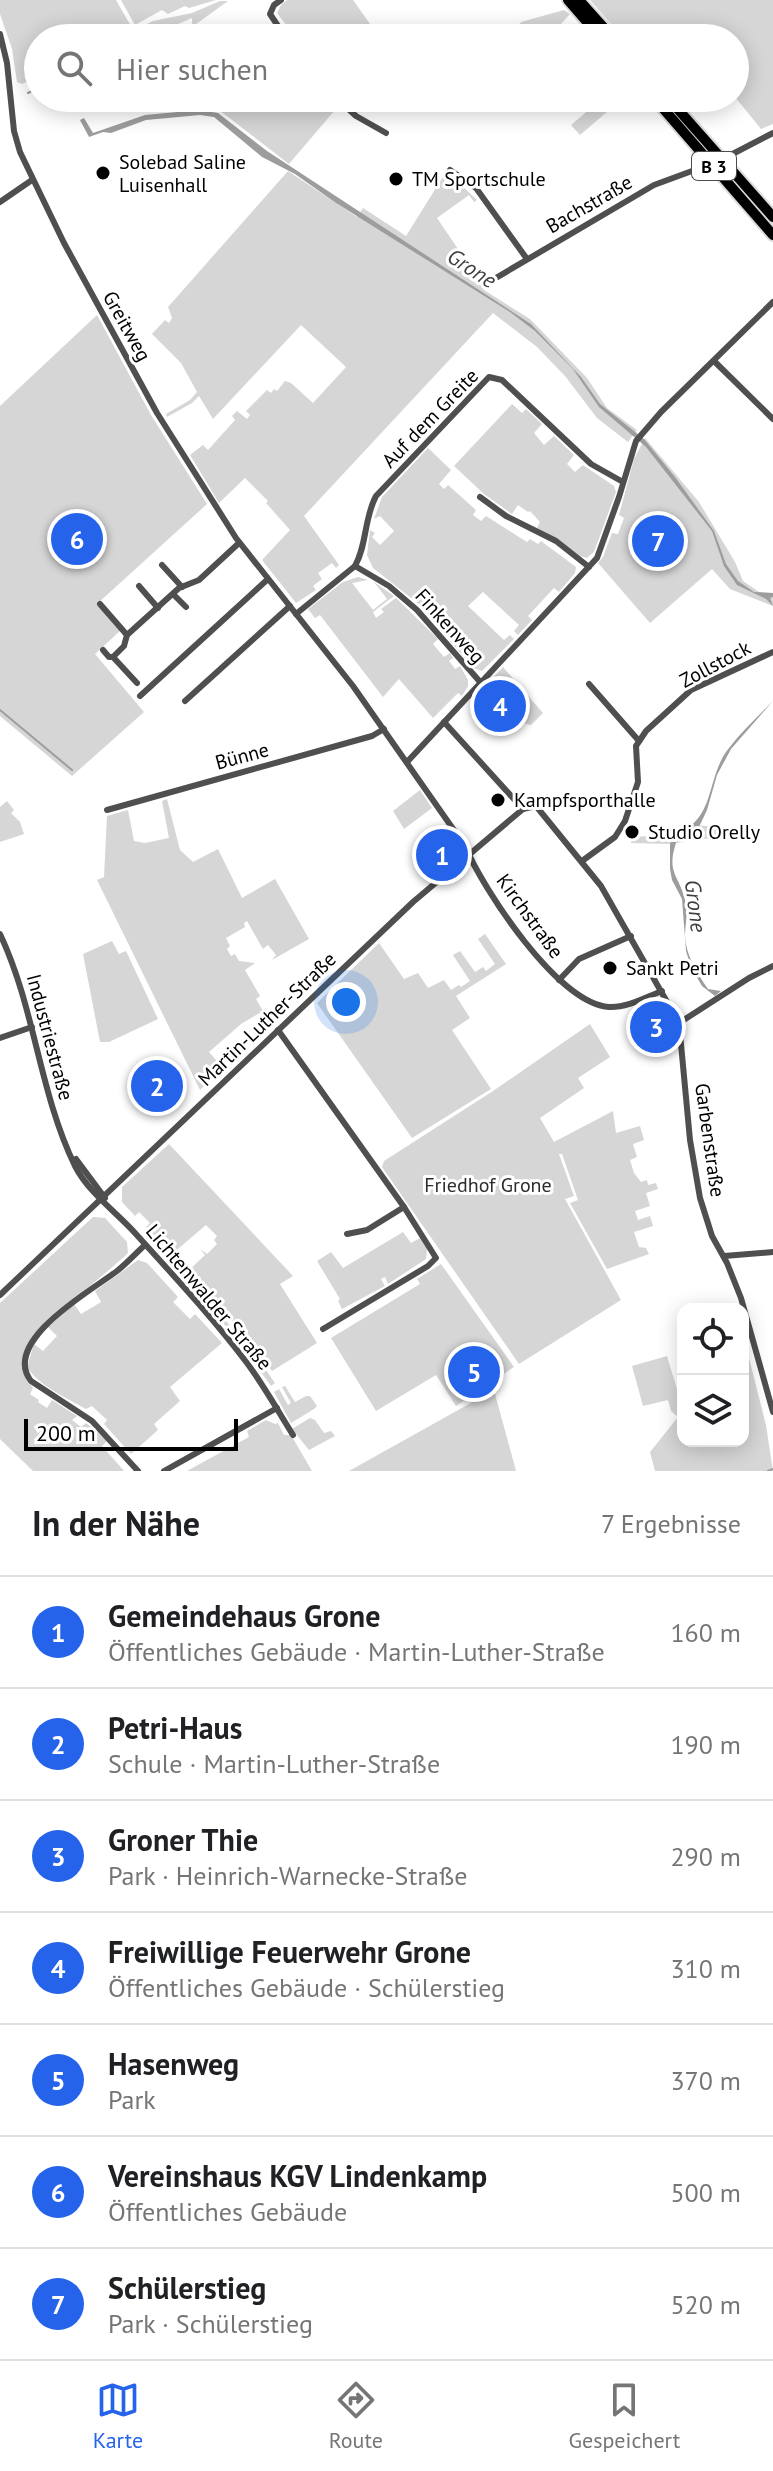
<!DOCTYPE html>
<html lang="de">
<head>
<meta charset="utf-8">
<style>
  :root { --surface:#fff; --page:#f6f6f6; --text:#202124; --muted:#757577; --line:#e0e0e0; --accent:#2563eb }
  body { margin:0; font-family:"PT Sans",sans-serif; background:var(--page); color:var(--text) }
  .controls { position:absolute; right:24px; bottom:24px; display:grid; overflow:hidden; border-radius:16px; box-shadow:0 4px 20px #0003 }
  .controls button { width:72px; height:72px; display:grid; place-items:center; padding:0; border:0; border-bottom:2px solid var(--line); background:var(--surface); color:var(--text); font:40px sans-serif }
  .scale { position:absolute; left:24px; bottom:20px; width:214px; box-sizing:border-box; padding-left:8px; border:4px solid #000; border-top:0; font-size:22px; line-height:28px; white-space:nowrap; color:#000; -webkit-text-stroke:6px #fff; paint-order:stroke }
  .you { position:absolute; left:346px; top:1002px; width:28px; height:28px; margin:-20px; border:6px solid #fff; border-radius:50%; background:#1a73e8; box-shadow:0 0 0 12px #1a73e833 }
  .badge { display:grid; place-items:center; width:52px; height:52px; border-radius:50%; background:var(--accent); color:#fff; font-size:26px; font-weight:700 }
  .pin { position:absolute; translate:-50% -50%; border:4px solid #fff; box-shadow:0 2px 8px #0006 }
  .list { margin:0; padding:0; list-style:none }
  h2 { display:flex; justify-content:space-between; align-items:center; height:104px; margin:0; padding:0 32px; font-size:34px }
  h2 small { font-size:26px; font-weight:400; color:var(--muted) }
  .list li { display:grid; grid-template-columns:52px 1fr auto; gap:24px; align-items:center; box-sizing:border-box; height:112px; padding:0 32px; border-top:2px solid var(--line) }
  .list b { display:block; font-size:30px; white-space:nowrap }
  .list p { margin:0; font-size:26px; white-space:nowrap; color:var(--muted) }
  .list em { font-size:26px; font-style:normal; color:var(--muted) }
  .icon { flex:none; width:44px; height:44px; fill:none; stroke:currentColor; stroke-width:2; stroke-linecap:round; stroke-linejoin:round }
  .map { position:relative; flex:none; width:773px; height:1471px; overflow:hidden }
  .search { position:absolute; background:var(--surface); box-shadow:0 4px 20px #0003; left:24px; right:24px; top:24px; height:88px; display:flex; align-items:center; gap:20px; box-sizing:border-box; padding:0 28px; border-radius:44px; color:var(--muted); font-size:30px }
  .sheet { height:888px; background:var(--surface) }
  nav { display:flex; justify-content:space-around; align-items:center; box-sizing:border-box; height:112px; border-top:2px solid var(--line); background:var(--surface); font-size:22px; color:var(--muted) }
  nav a { display:grid; justify-items:center; gap:4px }
  nav .on { color:var(--accent) }
  .map>svg:first-child { display:block }
</style>
</head>
<body>
<div class="map">
<svg width="773" height="1471" viewBox="0 0 773 1471">
  <rect width="100%" height="100%" fill="#fff"/>
  <g fill="#d6d6d6">
    <path d="M0 0H116L132 28 113 38H38V77L22 84 17 82 12 49 0 14Z"/>
    <path d="M121 0H216L189 8 185 6 168 14 162 10 135 25Z"/>
    <path d="M287 0H353L380 38 374 31 365 38H296L277 13 281 5Z"/>
    <path d="M590 0H773V124L761 129 735 97V38H623Z"/>
    <path d="M220 1H228L192 27V18L146 38H119L153 21 192 13Z"/>
    <path d="M564 10 570 14 548 38H509L521 22Z"/>
    <path d="M228 98H324L335 110 289 164 215 107Z"/>
    <path d="M599 101 608 111 580 135 571 125Z"/>
    <path d="M288 171 357 217 363 208 406 236 444 175V179L451 185 458 182 477 200 474 202 469 195 437 218 473 271 480 276V284L484 290 530 319 587 378 607 408 637 430 628 442 597 418 565 376 537 347 493 313 304 516 339 565 336 568 332 563 318 573 322 579 313 586 316 590 296 603 262 560 290 530 266 503 268 501 245 478 219 503 190 455 203 445 208 450 235 420 232 416 237 411 247 419 250 415 246 411 267 390 271 393 274 389 277 391 285 381 291 383 313 403 346 367 301 325 213 419 199 396 192 403 167 417 166 414 190 400 197 392 181 363 152 334 165 320 169 323 172 318 168 307Z"/>
    <path d="M97 315 151 415 207 504 98 603 121 630 95 654 144 712 72 776 0 716V406Z"/>
    <path d="M512 404 522 413 526 409 542 424 534 433 544 445 554 436 574 455 567 464 575 472 583 465 614 486 616 492 594 552 587 558 580 556 537 528 540 522 530 511 528 512 518 505 512 514 484 494 454 466Z"/>
    <path d="M645 438 699 502 735 562 743 581 759 592 773 593V606L730 589 712 569 650 623 598 563 603 557 612 533 618 534 624 518 619 515 634 459Z"/>
    <path d="M428 448 451 470 439 484 444 489 448 485 476 510 473 515 481 521 486 516 527 542 530 539 538 544 541 541 576 567 575 573 559 592 554 588 528 616 532 620 518 635 514 631 519 625 483 592 468 606 504 640 510 635 514 639 482 671 473 668 420 605 373 568 367 555 370 530 375 533 372 537 380 545 394 531 380 516 374 519 382 497Z"/>
    <path d="M358 577 368 580 352 583 373 610 387 599 374 582 394 596 373 612 376 618 384 612 381 609 396 598 438 639 433 644 444 657 450 653 453 658 449 661 455 669 460 666 468 680V686L462 696 458 693 433 718 399 679 383 697 320 615 315 618 308 609 343 582Z"/>
    <path d="M503 667 543 713 531 725 522 723 488 683Z"/>
    <path d="M420 790 432 808 404 829 393 811Z"/>
    <path d="M167 799 180 850 193 862 218 849 242 898 275 879 309 939 272 960 276 955 268 945 263 949 247 921 244 923 245 927 226 938 230 946 227 949 231 956 235 954 239 961 255 963 245 970 260 996 256 999 263 1011 241 1024 209 1052 223 1068 200 1090 97 880 104 877 107 816 128 810 134 841 145 843 169 838 162 801Z"/>
    <path d="M7 801 14 810 11 813 20 822 24 834 0 842V807Z"/>
    <path d="M695 825 739 829V834L670 844 631 843 632 836 666 837Z"/>
    <path d="M485 934 506 964 456 996 470 1018 452 1030 491 1089 412 1138 317 1003 379 943 404 979 418 973 428 988 444 980 451 990 459 985 461 987 470 981 453 955 460 951 475 972 483 967 486 971 495 964 478 939Z"/>
    <path d="M112 941 119 954 126 951 158 1019 109 1042H100L83 954Z"/>
    <path d="M656 1000 663 1004 676 1032 648 1047 631 1013 650 1006 651 1001Z"/>
    <path d="M590 1024 610 1057 578 1078 584 1088 540 1118 554 1142 613 1111 616 1133 640 1126 644 1140 633 1144 637 1157 630 1160 634 1173 641 1182 647 1180 648 1185 656 1183 658 1189 646 1193 650 1206 635 1211 638 1220 650 1216 653 1226 634 1232 639 1247 646 1248 649 1254 607 1269 570 1203 578 1200 562 1154H559L574 1196 565 1199 621 1300 519 1364 382 1167 384 1161 493 1091Z"/>
    <path d="M169 1144 293 1276 280 1284 317 1343 272 1371 234 1323 187 1272 205 1255 200 1249 207 1254 217 1244 214 1240 217 1236 206 1225 172 1254 146 1227 150 1223 139 1212 135 1216 122 1202V1187Z"/>
    <path d="M93 1217 105 1218 127 1242 128 1253C105 1277 0 1347 33 1388L30 1394 39 1400 38 1402 47 1408 52 1400 77 1416 72 1420 81 1427 86 1423 93 1428V1432L95 1430 107 1441 102 1446 124 1471H33L0 1439V1303Z"/>
    <path d="M403 1232 411 1243 420 1238 427 1249 426 1259 388 1284 385 1277 381 1279 385 1286 342 1309 338 1301 340 1299 317 1261 331 1252 343 1268Z"/>
    <path d="M138 1260 147 1263 178 1297 173 1302 190 1319 195 1314 222 1343 170 1387 180 1401 154 1424 158 1430 131 1454 104 1424 107 1420 92 1406 86 1409C67 1398 39 1386 27 1367L34 1344 43 1351 57 1336 48 1327 74 1304 81 1314 101 1302 95 1291Z"/>
    <path d="M441 1264 514 1367 456 1406 436 1375 376 1411 331 1338 420 1284 417 1279Z"/>
    <path d="M180 1270 252 1350 275 1383 271 1386 242 1346Z"/>
    <path d="M748 1354 766 1425 773 1471H655L650 1452 678 1417 671 1411 668 1400 643 1406 632 1366 667 1356 679 1396 683 1397V1441H743V1356Z"/>
    <path d="M285 1386 295 1402 306 1396H310L317 1406 314 1409 291 1423 274 1392 279 1389 288 1405 291 1403 282 1387Z"/>
    <path d="M494 1390 516 1471H349Z"/>
    <path d="M310 1418 315 1420 324 1433 331 1431 335 1436 309 1450 292 1429Z"/>
    <path d="M266 1420 275 1424 278 1423 284 1435H291L312 1471H187L249 1437 247 1431Z"/>
  </g>
  <g fill="#9d9d9d">
    <path d="M199 110 218 113 267 151 531 324 581 377 600 404 644 439 675 477 714 531 726 564 738 581 754 592 773 593V597L770 598 773 606 766 599 737 585 724 566 712 531 646 447 599 407 573 369 535 331 510 312 336 203 295 174 262 157 214 117 200 115 146 120 111 133 103 132 89 137 80 120 84 118 93 133 145 115Z"/>
    <path d="M773 701 731 749 717 775 707 810 699 827 678 837C664 875 680 873 686 904 688 915 685 925 685 936 686 956 697 973 708 989L721 991 715 996 702 986 691 967 686 951 682 899 672 880 670 869V844L674 835C717 820 705 778 729 748 742 731 758 716 773 701Z"/>
  </g>
  <g fill="none" stroke-linecap="round" stroke-linejoin="round">
    <g stroke="#9d9d9d" stroke-width="2">
      <path d="M132 38 154 26"/>
      <path d="M28 93 38 88"/>
      <path d="M0 710 72 770"/>
      <path d="M768 1471 773 1469"/>
    </g>
    <defs>
      <g id="primary">
        <path d="M568 0 601 38"/>
        <path d="M579 0 613 38"/>
        <path d="M654 98 773 235"/>
        <path d="M668 98 773 217"/>
      </g>
    </defs>
    <use href="#primary" stroke="#dbdbdb" stroke-width="14"/>
    <g stroke="#4f4f4f" stroke-width="6">
      <path d="M281 0 274 5 270 14 286 38"/>
      <path d="M0 34 7 63 14 131 20 152 64 243 157 413 236 538 353 686 465 846C483 889 558 1004 609 1007 627 1008 646 997 662 991"/>
      <path d="M336 98 356 116 386 133"/>
      <path d="M721 160 773 133"/>
      <path d="M450 170 476 188 527 259"/>
      <path d="M0 202 32 180"/>
      <path d="M489 282 654 185 711 164"/>
      <path d="M714 361 773 419"/>
      <path d="M480 497 506 516 556 541 589 567"/>
      <path d="M162 565 182 587"/>
      <path d="M355 566 389 586 417 610 481 683"/>
      <path d="M139 586 158 608"/>
      <path d="M173 594 186 607"/>
      <path d="M100 604 127 635"/>
      <path d="M296 614 355 566C367 545 364 518 376 496L489 377 502 380 591 464 623 482"/>
      <path d="M103 650 109 657H113"/>
      <path d="M137 683 113 657 124 646 127 635 179 588 199 580 239 543"/>
      <path d="M589 684 639 741"/>
      <path d="M140 696 268 579"/>
      <path d="M185 701 290 606"/>
      <path d="M444 722 523 809"/>
      <path d="M407 762 597 558 619 497 636 441 661 412 773 302"/>
      <path d="M107 810 372 736 384 729"/>
      <path d="M582 861 615 837 625 821 638 782 636 746 646 731 691 690 773 652"/>
      <path d="M0 934C35 1008 39 1092 75 1166 89 1193 115 1211 135 1233 173 1275 213 1318 247 1363 264 1386 278 1411 293 1435"/>
      <path d="M559 980 579 959 631 936"/>
      <path d="M679 1023 749 978 773 966"/>
      <path d="M278 1030 404 1207 436 1258 428 1266 323 1329"/>
      <path d="M0 1038 32 1027"/>
      <path d="M76 1159 105 1198"/>
      <path d="M347 1234 367 1230 404 1207"/>
      <path d="M724 1256 773 1252"/>
      <path d="M0 1295 413 902 523 809 536 806 601 886 679 1023 690 1140 700 1198 712 1236 727 1263 741 1298 773 1412"/>
      <path d="M138 1471 92 1421 31 1381C0 1341 94 1289 117 1271 127 1263 136 1253 145 1245"/>
      <path d="M164 1471 277 1408"/>
    </g>
    <use href="#primary" stroke="#000" stroke-width="10"/>
  </g>
  <g fill="#000" stroke="#fff" stroke-width="3">
    <circle cx="103" cy="173" r="8"/>
    <circle cx="396" cy="179" r="8"/>
    <circle cx="498" cy="800" r="8"/>
    <circle cx="632" cy="832" r="8"/>
    <circle cx="610" cy="968" r="8"/>
  </g>
  <g text-anchor="middle" dominant-baseline="central" stroke-width="6" stroke-linejoin="round" paint-order="stroke">
    <rect fill="#fff" stroke="#4c4c4c" stroke-width="2" x="692" y="152" width="44" height="28" rx="6"/>
    <g font-size="18" font-weight="bold" fill="#000">
      <text x="714" y="166">B 3</text>
    </g>
    <g font-size="20" fill="#000" stroke="#fff" text-anchor="start">
      <text x="119" y="162">Solebad Saline<tspan x="119" dy="23">Luisenhall</tspan></text>
      <text x="412" y="179">TM Sportschule</text>
      <text x="514" y="800">Kampfsporthalle</text>
      <text x="648" y="832">Studio Orelly</text>
      <text x="626" y="968">Sankt Petri</text>
    </g>
    <g font-size="20" fill="#000" stroke="#fff">
      <text transform="translate(589 204) rotate(-30)">Bachstraße</text>
      <text transform="translate(127 326) rotate(61)">Greitweg</text>
      <text transform="translate(430 418) rotate(-46)">Auf dem Greite</text>
      <text transform="translate(450 626) rotate(48)">Finkenweg</text>
      <text transform="translate(715 664) rotate(-28)">Zollstock</text>
      <text transform="translate(242 756) rotate(-15)">Bünne</text>
      <text transform="translate(530 916) rotate(54)">Kirchstraße</text>
      <text transform="translate(267 1019) rotate(-44)">Martin-Luther-Straße</text>
      <text transform="translate(50 1037) rotate(75)">Industriestraße</text>
      <text transform="translate(710 1140) rotate(82)">Garbenstraße</text>
      <text transform="translate(209 1297) rotate(50)">Lichtenwalder Straße</text>
    </g>
    <g font-size="20" fill="#2d2d2d" stroke="#fff">
      <text x="488" y="1185">Friedhof Grone</text>
    </g>
    <g font-size="22" font-style="italic" fill="#3e3e3e" stroke="#fff">
      <text transform="translate(472 268) rotate(33)">Grone</text>
      <text transform="translate(696 906) rotate(83)">Grone</text>
    </g>
  </g>
</svg>
<div class="controls">
<button><svg class="icon" aria-label="locate" viewBox="0 0 24 24"><circle cx="12" cy="12" r="6"/><path d="M12 2v4M12 18v4M2 12h4M18 12h4"/></svg></button>
<button><svg class="icon" aria-label="layers" viewBox="0 0 24 24"><path d="M12 4l9 5-9 5-9-5zM3 14l9 5 9-5"/></svg></button>
</div>
<div class="scale">200 m</div>
<div class="you"></div>
<div class="pin badge" style="left:442px;top:855px">1</div>
<div class="pin badge" style="left:157px;top:1086px">2</div>
<div class="pin badge" style="left:656px;top:1027px">3</div>
<div class="pin badge" style="left:500px;top:706px">4</div>
<div class="pin badge" style="left:474px;top:1372px">5</div>
<div class="pin badge" style="left:77px;top:539px">6</div>
<div class="pin badge" style="left:658px;top:541px">7</div>
<div class="search"><svg class="icon" aria-label="search" viewBox="0 0 24 24"><circle cx="10" cy="10" r="6"/><path d="M15 15l6 6"/></svg>Hier suchen</div>
</div>
<section class="sheet">
<h2>In der Nähe<small>7 Ergebnisse</small></h2>
<ul class="list">
<li><span class="badge">1</span><div><b>Gemeindehaus Grone</b><p>Öffentliches Gebäude · Martin-Luther-Straße</p></div><em>160 m</em></li>
<li><span class="badge">2</span><div><b>Petri-Haus</b><p>Schule · Martin-Luther-Straße</p></div><em>190 m</em></li>
<li><span class="badge">3</span><div><b>Groner Thie</b><p>Park · Heinrich-Warnecke-Straße</p></div><em>290 m</em></li>
<li><span class="badge">4</span><div><b>Freiwillige Feuerwehr Grone</b><p>Öffentliches Gebäude · Schülerstieg</p></div><em>310 m</em></li>
<li><span class="badge">5</span><div><b>Hasenweg</b><p>Park</p></div><em>370 m</em></li>
<li><span class="badge">6</span><div><b>Vereinshaus KGV Lindenkamp</b><p>Öffentliches Gebäude</p></div><em>500 m</em></li>
<li><span class="badge">7</span><div><b>Schülerstieg</b><p>Park · Schülerstieg</p></div><em>520 m</em></li>
</ul>
</section>
<nav>
<a class="on"><svg class="icon" aria-label="map" viewBox="0 0 24 24"><path d="M3 6l6-2 6 2 6-2v14l-6 2-6-2-6 2zM9 4v14M15 6v14"/></svg>Karte</a>
<a><svg class="icon" aria-label="directions" viewBox="0 0 24 24"><path d="M12 3l9 9-9 9-9-9zM9 14v-3h6M13 9l2 2-2 2"/></svg>Route</a>
<a><svg class="icon" aria-label="saved" viewBox="0 0 24 24"><path d="M7 4h10v16l-5-4-5 4z"/></svg>Gespeichert</a>
</nav>
</body>
</html>
